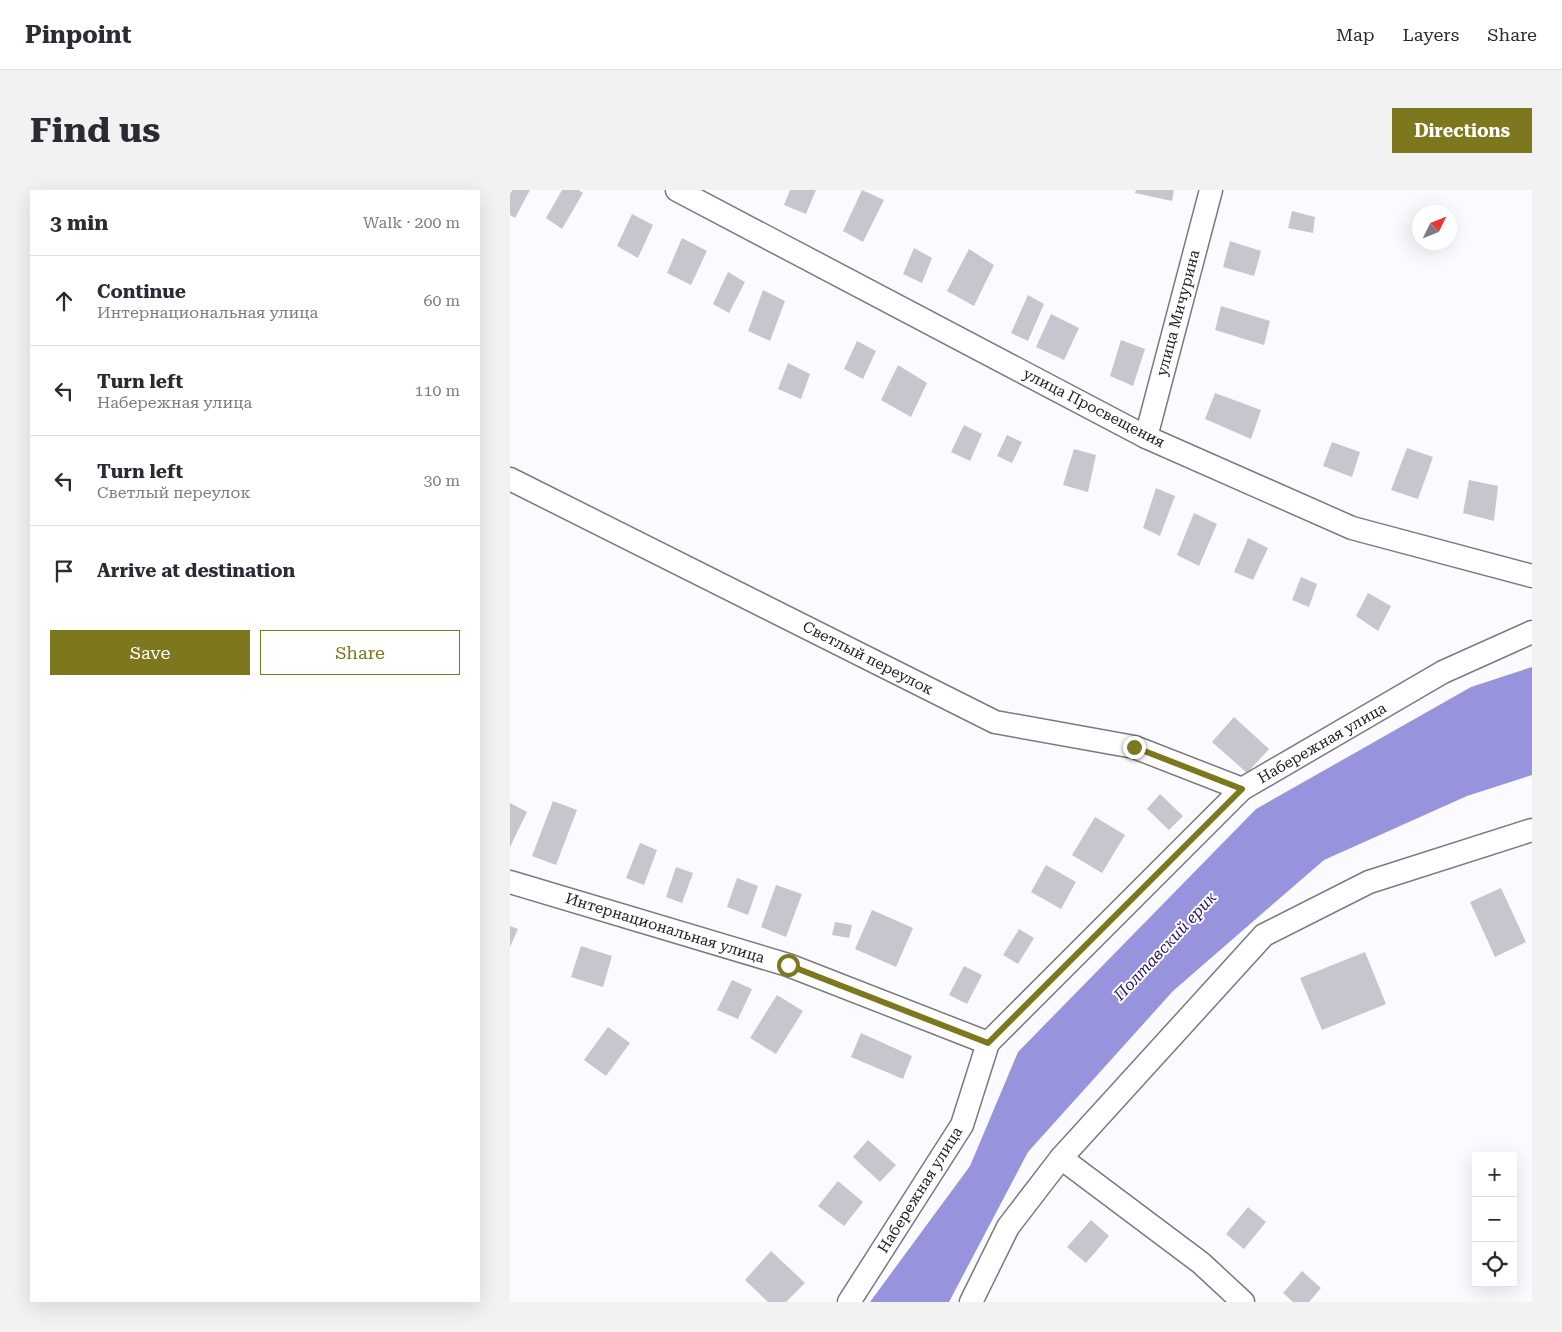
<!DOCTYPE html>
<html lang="en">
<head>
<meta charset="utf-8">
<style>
  :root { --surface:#fff; --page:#f2f2f3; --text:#2b2b33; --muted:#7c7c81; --line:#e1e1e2; --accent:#7d781d }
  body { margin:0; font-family:"Roboto Serif",serif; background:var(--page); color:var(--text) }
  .controls { position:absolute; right:15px; bottom:15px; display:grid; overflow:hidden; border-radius:0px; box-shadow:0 5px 20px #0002 }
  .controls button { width:45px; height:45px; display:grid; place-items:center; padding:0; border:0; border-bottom:1px solid var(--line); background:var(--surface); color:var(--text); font:25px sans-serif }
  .compass { position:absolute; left:902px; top:15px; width:45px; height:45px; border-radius:50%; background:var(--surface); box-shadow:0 5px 20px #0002; rotate:47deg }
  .stop { position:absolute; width:15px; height:15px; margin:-11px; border:4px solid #7d781d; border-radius:50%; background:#fff }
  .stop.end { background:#7d781d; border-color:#fff; box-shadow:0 1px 5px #0008 }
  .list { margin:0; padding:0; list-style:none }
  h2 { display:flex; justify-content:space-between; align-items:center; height:65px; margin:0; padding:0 20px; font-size:21px }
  h2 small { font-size:16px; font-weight:400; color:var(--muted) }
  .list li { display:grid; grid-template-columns:32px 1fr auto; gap:15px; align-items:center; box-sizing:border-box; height:90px; padding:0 20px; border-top:1px solid var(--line) }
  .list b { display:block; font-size:19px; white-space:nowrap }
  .list p { margin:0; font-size:16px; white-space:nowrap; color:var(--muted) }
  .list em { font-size:16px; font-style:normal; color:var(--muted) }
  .actions { display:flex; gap:10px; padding:15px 20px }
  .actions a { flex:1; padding:11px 0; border:1px solid var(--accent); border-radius:0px; text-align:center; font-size:18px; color:var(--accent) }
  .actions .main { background:var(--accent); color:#fff }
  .icon { flex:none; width:28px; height:28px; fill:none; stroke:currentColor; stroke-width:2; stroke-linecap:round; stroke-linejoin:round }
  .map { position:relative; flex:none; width:1022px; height:1112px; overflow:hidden; border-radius:0px }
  header { display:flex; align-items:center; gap:30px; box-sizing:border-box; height:70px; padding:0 25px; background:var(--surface); border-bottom:1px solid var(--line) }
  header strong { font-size:24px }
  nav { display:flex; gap:28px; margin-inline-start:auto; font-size:18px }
  .intro { display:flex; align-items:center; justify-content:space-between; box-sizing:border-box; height:120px; padding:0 30px }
  h1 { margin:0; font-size:35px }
  .button { padding:12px 22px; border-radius:0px; background:var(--accent); color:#fff; font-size:18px; font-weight:700 }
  main { display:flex; gap:30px; padding:0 30px }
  aside { flex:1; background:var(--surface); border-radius:0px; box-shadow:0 5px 20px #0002 }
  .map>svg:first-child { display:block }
</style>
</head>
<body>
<header>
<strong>Pinpoint</strong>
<nav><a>Map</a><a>Layers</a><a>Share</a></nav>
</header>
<div class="intro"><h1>Find us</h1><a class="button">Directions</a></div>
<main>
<aside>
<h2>3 min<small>Walk · 200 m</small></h2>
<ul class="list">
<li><svg class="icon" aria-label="ahead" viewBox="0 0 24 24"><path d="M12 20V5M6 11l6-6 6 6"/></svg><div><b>Continue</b><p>Интернациональная улица</p></div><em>60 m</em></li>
<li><svg class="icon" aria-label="left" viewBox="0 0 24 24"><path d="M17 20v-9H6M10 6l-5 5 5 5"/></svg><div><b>Turn left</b><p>Набережная улица</p></div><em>110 m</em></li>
<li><svg class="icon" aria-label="left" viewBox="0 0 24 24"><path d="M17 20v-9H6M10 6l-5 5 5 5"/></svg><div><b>Turn left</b><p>Светлый переулок</p></div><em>30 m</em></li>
<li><svg class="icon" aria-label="arrive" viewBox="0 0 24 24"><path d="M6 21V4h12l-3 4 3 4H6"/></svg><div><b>Arrive at destination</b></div></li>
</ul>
<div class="actions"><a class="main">Save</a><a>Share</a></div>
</aside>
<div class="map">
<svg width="1022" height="1112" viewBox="0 0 1022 1112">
  <rect width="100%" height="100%" fill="#fbfbff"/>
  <path fill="#9793dd" d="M1022 477V585L957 606 814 670 663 801 518 962 439 1112H360L460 976 508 862 746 619 961 497Z"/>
  <g fill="#c6c6cf">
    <path d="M2 0H20L5 28 0 25V4Z"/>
    <path d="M52 0H69L73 3 52 39 36 28Z"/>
    <path d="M280 0H306L296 24 274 15Z"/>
    <path d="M352 0 374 10 353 52 333 41Z"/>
    <path d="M626 0H664L662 11 625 3Z"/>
    <path d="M782 21 805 27 803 43 778 38Z"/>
    <path d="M122 24 143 35 128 68 107 56Z"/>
    <path d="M172 48 197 61 181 95 157 83Z"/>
    <path d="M720 51 751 61 744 86 713 77Z"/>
    <path d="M404 58 422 68 412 93 393 84Z"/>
    <path d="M459 59 484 75 464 116 437 101Z"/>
    <path d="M218 82 235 92 219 123 203 114Z"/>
    <path d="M253 100 275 111 260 151 238 141Z"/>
    <path d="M518 105 534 114 518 151 501 143Z"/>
    <path d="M711 116 760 131 754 155 705 140Z"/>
    <path d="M541 124 569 138 554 170 526 157Z"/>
    <path d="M611 150 635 159 623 196 600 186Z"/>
    <path d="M347 151 366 161 353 189 334 179Z"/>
    <path d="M278 173 300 184 291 209 268 199Z"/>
    <path d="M388 175 417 193 401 227 371 210Z"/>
    <path d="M705 203 751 220 741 249 695 229Z"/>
    <path d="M454 235 472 244 460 271 441 262Z"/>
    <path d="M497 245 512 252 502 273 487 266Z"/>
    <path d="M822 252 850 262 842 287 813 276Z"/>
    <path d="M897 258 923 267 908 309 881 300Z"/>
    <path d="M564 259 586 265 578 302 553 295Z"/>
    <path d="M959 290 988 296 984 331 953 323Z"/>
    <path d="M646 298 665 306 650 346 633 338Z"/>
    <path d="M684 323 707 334 689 376 667 365Z"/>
    <path d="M738 348 758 358 743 390 724 382Z"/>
    <path d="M791 387 807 394 799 417 782 410Z"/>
    <path d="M858 403 881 416 868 441 846 426Z"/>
    <path d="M724 527 759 559 737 583 702 552Z"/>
    <path d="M650 604 673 626 659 640 637 619Z"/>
    <path d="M43 611 67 620 46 675 22 666Z"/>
    <path d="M0 613 17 622 0 657Z"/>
    <path d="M585 627 615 645 592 683 562 665Z"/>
    <path d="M130 653 147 660 134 695 116 688Z"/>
    <path d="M536 675 566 692 551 719 521 702Z"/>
    <path d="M166 677 183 683 172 713 156 707Z"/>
    <path d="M227 688 248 696 238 725 217 717Z"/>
    <path d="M266 695 292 704 276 747 251 737Z"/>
    <path d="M991 698 1016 752 985 767 960 712Z"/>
    <path d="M362 720 403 738 386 777 345 759Z"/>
    <path d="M325 732 342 735 339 748 322 745Z"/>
    <path d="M0 736 8 739 0 757Z"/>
    <path d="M509 739 524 748 508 774 493 765Z"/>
    <path d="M71 756 102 766 93 797 61 787Z"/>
    <path d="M855 762 876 814 812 840 790 788Z"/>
    <path d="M454 776 472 785 457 814 439 805Z"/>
    <path d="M222 790 242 799 228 829 207 820Z"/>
    <path d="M267 805 293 821 266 864 240 848Z"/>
    <path d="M98 837 120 853 96 886 74 870Z"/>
    <path d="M351 843 402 866 393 889 341 867Z"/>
    <path d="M358 950 386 975 370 992 343 967Z"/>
    <path d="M328 991 353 1012 334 1036 308 1016Z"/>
    <path d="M738 1017 756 1032 734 1059 716 1044Z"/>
    <path d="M581 1030 599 1046 576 1073 557 1057Z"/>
    <path d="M261 1061 295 1093 276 1112H258L235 1090Z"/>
    <path d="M792 1081 811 1098 799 1112H783L773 1103Z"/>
  </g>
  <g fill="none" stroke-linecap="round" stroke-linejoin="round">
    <defs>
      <g id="minor">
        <path d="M167 0 636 247 842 338 1022 386"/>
        <path d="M636 247 701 0"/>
        <path d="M0 289 485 532 624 557 732 599"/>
        <path d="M0 692 278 775 478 853"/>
        <path d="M551 968 691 1073 733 1112"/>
        <path d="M339 1112 452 935 478 853 732 599 933 482 1022 442"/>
        <path d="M461 1112 498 1037 551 968 754 745 859 692 1022 640"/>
      </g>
    </defs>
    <use href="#minor" stroke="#797981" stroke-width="25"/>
    <use href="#minor" stroke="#fff" stroke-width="22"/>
  </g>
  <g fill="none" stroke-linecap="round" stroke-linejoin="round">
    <path stroke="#7d781d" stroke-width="6" d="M278 775 478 853 732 599 624 557"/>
  </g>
  <g text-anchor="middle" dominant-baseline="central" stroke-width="4" stroke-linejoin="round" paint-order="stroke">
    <g font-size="15" fill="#212124" stroke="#fff">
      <text transform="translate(668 123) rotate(-75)">улица Мичурина</text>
      <text transform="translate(584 218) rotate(27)">улица Просвещения</text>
      <text transform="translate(358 468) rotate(27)">Светлый переулок</text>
      <text transform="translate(812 553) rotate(-30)">Набережная улица</text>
      <text transform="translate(155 738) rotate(17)">Интернациональная улица</text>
      <text transform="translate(410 1000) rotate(-58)">Набережная улица</text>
    </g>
    <g font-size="16" font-style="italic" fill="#291268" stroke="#fff">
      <text transform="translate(655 756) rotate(-47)">Полтавский ерик</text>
    </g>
  </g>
</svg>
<div class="controls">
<button>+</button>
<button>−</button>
<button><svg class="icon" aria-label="locate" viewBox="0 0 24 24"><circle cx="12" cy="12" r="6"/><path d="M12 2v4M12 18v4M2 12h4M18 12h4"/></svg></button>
</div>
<svg class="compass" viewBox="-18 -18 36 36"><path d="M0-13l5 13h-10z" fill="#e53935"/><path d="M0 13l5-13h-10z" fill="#7c7c81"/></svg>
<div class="stop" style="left:278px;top:775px"></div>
<div class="stop end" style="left:624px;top:557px"></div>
</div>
</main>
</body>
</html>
